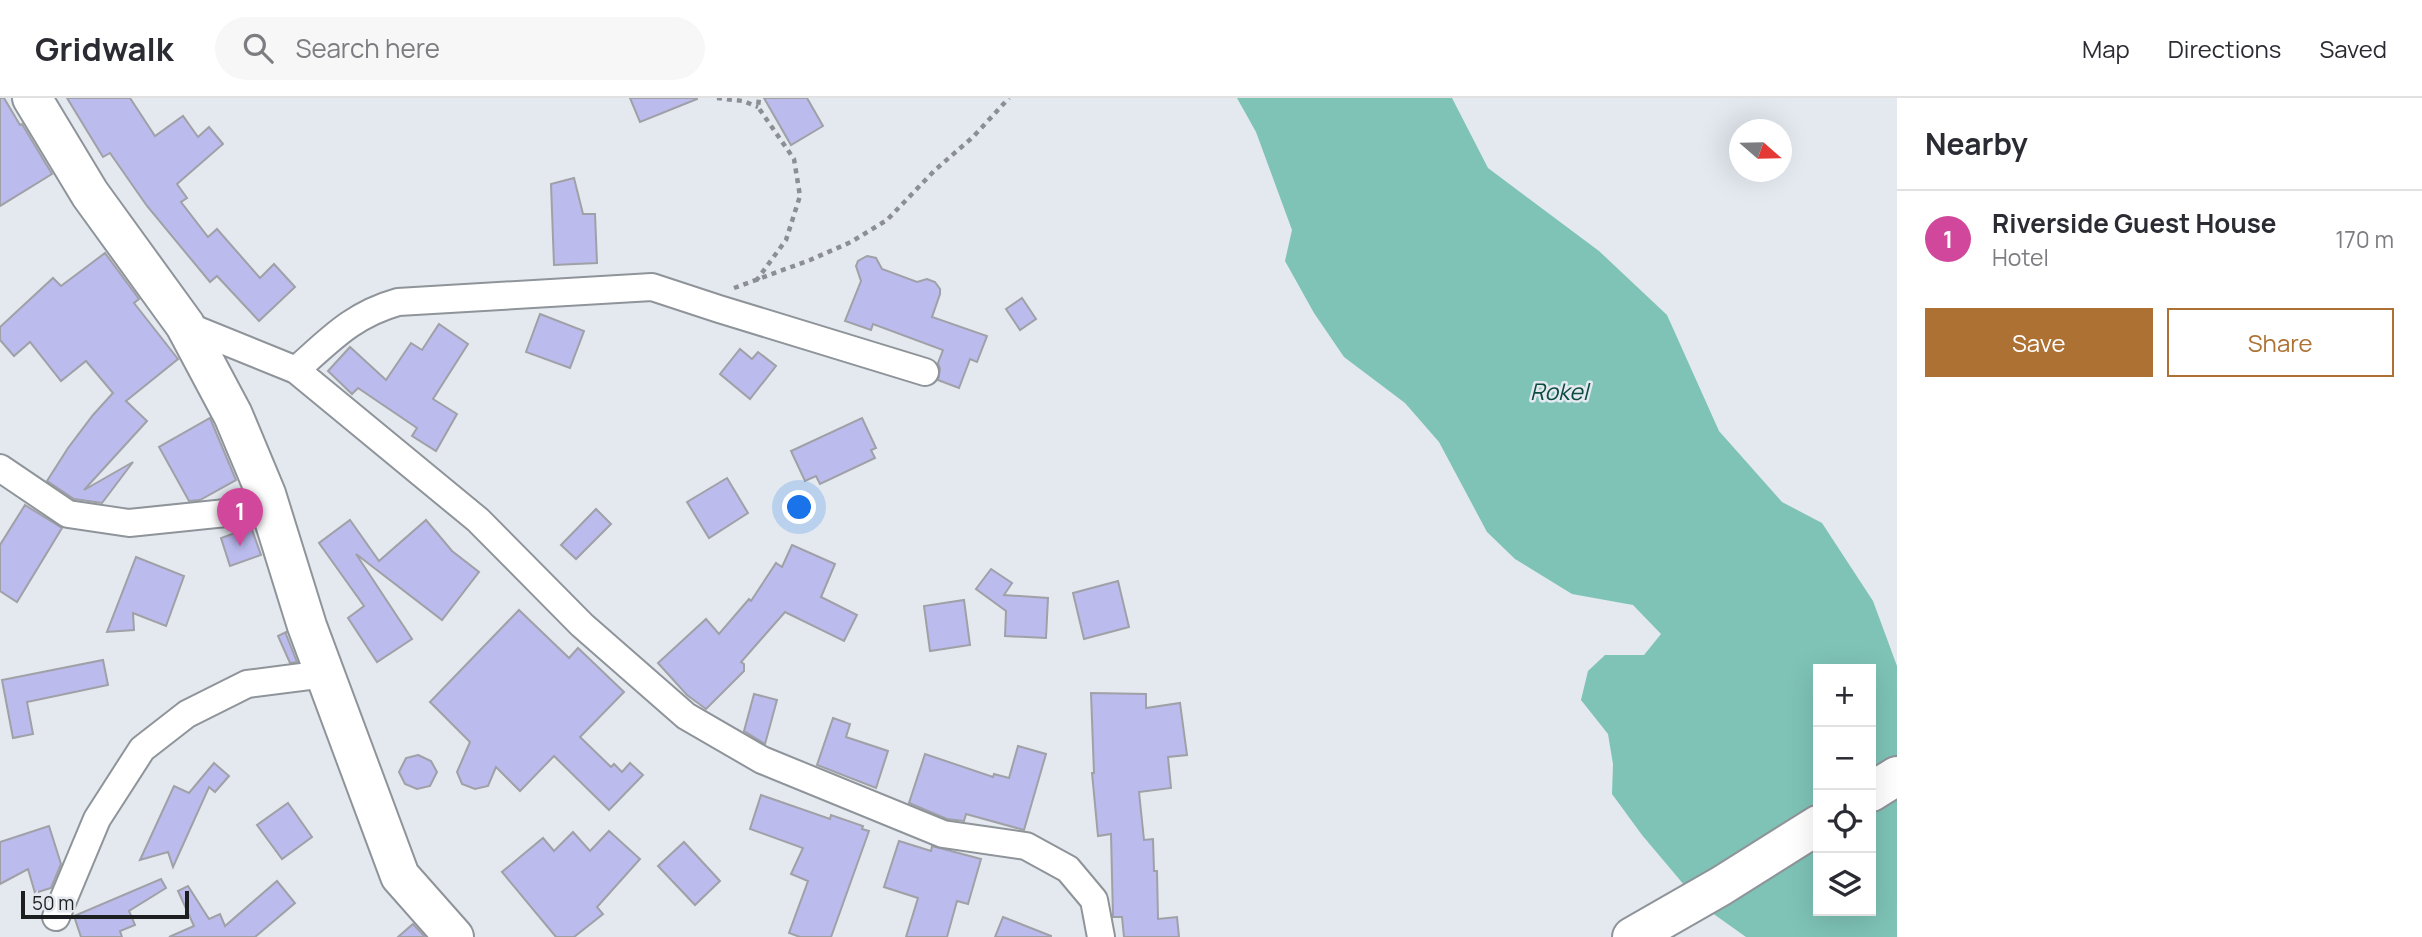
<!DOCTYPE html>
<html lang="en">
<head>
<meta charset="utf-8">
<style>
  :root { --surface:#fff; --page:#f7f7f7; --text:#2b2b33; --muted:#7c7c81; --line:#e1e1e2; --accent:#ac7133 }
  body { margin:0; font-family:Manrope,sans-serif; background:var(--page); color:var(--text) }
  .controls { position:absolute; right:21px; bottom:21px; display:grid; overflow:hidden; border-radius:0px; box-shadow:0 7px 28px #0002 }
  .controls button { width:63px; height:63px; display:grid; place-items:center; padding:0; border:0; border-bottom:2px solid var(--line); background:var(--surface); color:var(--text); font:35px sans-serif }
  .compass { position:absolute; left:1729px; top:21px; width:63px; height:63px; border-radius:50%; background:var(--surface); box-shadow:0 7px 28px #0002; rotate:110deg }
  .scale { position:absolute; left:21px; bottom:18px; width:168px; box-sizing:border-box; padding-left:7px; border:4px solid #1c1e20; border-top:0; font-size:19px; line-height:24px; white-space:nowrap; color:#1c1e20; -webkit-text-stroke:5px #e3e9ef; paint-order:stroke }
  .you { position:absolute; left:800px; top:410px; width:24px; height:24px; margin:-18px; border:5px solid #fff; border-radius:50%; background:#1a73e8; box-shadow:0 0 0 10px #1a73e833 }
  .badge { display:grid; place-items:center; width:46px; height:46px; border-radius:50%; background:var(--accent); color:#fff; font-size:23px; font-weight:700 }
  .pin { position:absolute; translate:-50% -58px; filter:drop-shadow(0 2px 4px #0008) }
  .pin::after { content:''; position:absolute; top:37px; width:24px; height:21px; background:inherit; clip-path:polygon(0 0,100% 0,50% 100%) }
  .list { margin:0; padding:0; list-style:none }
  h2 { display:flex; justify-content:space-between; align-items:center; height:91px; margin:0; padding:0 28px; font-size:30px }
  h2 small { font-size:23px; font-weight:400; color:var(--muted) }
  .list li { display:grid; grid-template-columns:46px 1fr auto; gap:21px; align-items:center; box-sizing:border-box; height:98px; padding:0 28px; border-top:2px solid var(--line) }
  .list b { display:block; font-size:26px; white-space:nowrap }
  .list p { margin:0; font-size:23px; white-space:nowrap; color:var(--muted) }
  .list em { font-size:23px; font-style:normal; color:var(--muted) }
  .actions { display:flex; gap:14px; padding:21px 28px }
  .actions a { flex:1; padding:16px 0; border:2px solid var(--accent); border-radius:0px; text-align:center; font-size:24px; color:var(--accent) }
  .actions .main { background:var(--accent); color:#fff }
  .icon { flex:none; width:38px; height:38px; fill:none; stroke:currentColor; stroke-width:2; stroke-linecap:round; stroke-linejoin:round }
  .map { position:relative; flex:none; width:1897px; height:839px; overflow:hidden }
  header { display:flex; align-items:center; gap:42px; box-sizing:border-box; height:98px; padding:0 35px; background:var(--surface); border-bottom:2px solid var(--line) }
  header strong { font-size:33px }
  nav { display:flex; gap:38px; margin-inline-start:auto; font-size:24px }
  .search { width:490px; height:63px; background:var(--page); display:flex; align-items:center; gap:18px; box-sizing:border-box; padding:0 24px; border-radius:38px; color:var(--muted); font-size:26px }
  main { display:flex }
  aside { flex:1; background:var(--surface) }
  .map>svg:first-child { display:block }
</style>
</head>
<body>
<header>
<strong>Gridwalk</strong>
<div class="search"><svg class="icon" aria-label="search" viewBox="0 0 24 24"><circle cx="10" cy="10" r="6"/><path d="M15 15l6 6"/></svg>Search here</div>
<nav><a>Map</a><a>Directions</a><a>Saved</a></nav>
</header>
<main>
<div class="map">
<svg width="1897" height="839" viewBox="0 0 1897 839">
  <rect width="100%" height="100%" fill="#e3e9ef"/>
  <path fill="#7ec3b6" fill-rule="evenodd" d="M1237 0H1452L1488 70 1599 153 1667 217 1719 333 1782 404 1822 425 1873 503 1897 568V839H1746L1701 807 1642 737 1612 696 1613 666 1608 636 1581 602 1588 573 1605 557H1644L1661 536 1633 507 1572 496 1515 461 1487 434 1439 344 1405 305 1344 259 1314 215 1285 163 1292 132 1256 34ZM1818 571H1871V813H1818Z"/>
  <g fill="#bbe" stroke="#a0a0a7" stroke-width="2">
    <path d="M0 0H4L20 27 22 26 52 76 0 108Z"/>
    <path d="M67 0H130L155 38 183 18 198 39 209 29 223 46 177 86 187 100 181 104 208 139 217 131 260 180 274 166 295 189 259 223 217 178 210 184 147 108 110 55 103 59Z"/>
    <path d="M630 0H697V1L640 24Z"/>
    <path d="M764 0H807L823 28 791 47Z"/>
    <path d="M574 80 583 116H595L597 165 554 167 551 86Z"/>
    <path d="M105 155 139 201 134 205 178 261 126 303 147 323 84 392 133 364 102 405 74 401 47 383 68 350 93 317 113 295 86 263 61 283 30 244 14 258 0 242V229L53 180 61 188Z"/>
    <path d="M867 158 876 160 882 171 917 184 927 181 935 184 940 191V196L932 219 987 238 977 264 970 261 959 290 938 282 940 271 938 265 943 252 873 226 871 232 845 223 861 183 856 168 858 163Z"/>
    <path d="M1022 200 1036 221 1020 232 1006 211Z"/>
    <path d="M540 216 584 233 570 270 526 254Z"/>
    <path d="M439 226 468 246 433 301 457 316 436 353 412 338 417 330 358 290 352 296 328 273 350 249 386 282 411 245 422 252Z"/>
    <path d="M740 251 752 261 758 254 776 268 750 301 720 276Z"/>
    <path d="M210 320 236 382 200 402 189 403 159 349Z"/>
    <path d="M862 320 876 350 871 352 875 360 820 386 816 378 805 383 791 353Z"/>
    <path d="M727 380 748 415 709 440 687 404Z"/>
    <path d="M25 407 62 430 17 504 0 493V447Z"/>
    <path d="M596 411 611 426 576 461 561 447Z"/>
    <path d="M350 422 379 463 426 422 452 453 479 474 442 522 356 456 412 541 377 564 348 520 364 508 319 445Z"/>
    <path d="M251 429 261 457 230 468 221 440Z"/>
    <path d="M792 447 835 466 821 499 857 517 844 543 785 514 741 564 744 566V573L706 611 687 597 658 565 706 521 719 536 749 501 751 503 776 465 782 469Z"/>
    <path d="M136 459 184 478 166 528 133 515 134 532 107 534Z"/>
    <path d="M991 471 1012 485 1004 497 1048 500 1046 540 1005 538 1006 513 976 491Z"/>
    <path d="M1118 483 1129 529 1084 541 1073 495Z"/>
    <path d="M964 502 970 547 930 553 924 508Z"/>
    <path d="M519 512 569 560 578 550 624 594 580 639 611 669 614 666 622 674 630 665 643 677 609 712 554 658 520 693 496 669 488 688 475 691 462 686 457 674 470 644 430 604Z"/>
    <path d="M286 534V536L297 564 290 565 278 538Z"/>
    <path d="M103 562 108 587 27 604 33 636 13 640 2 582Z"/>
    <path d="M1091 595 1146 596V610L1180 605 1187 657 1168 659 1171 690 1139 694 1144 742 1153 741 1154 773H1157L1158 821 1177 819 1179 839H1124L1122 819H1113L1111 736 1098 738 1092 675H1094Z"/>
    <path d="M754 596 777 602 765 646 744 633Z"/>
    <path d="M833 620 850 626 846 639 888 653 876 690 817 667Z"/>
    <path d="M1018 648 1046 656 1024 732 966 716 964 723 947 721 909 705 925 656 993 679 994 676 1009 680Z"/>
    <path d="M418 657 431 663 437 674 430 688 417 691 405 686 399 674 406 660Z"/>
    <path d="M214 665 229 678 215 694 209 689 173 769 168 754 140 762 174 688 189 695Z"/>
    <path d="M761 697 830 721 831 717 863 728 862 731 869 733 831 839H800L789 835 808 783 791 776 803 750 750 731Z"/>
    <path d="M288 705 312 739 282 761 257 727Z"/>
    <path d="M49 728 61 766 51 790 35 795 28 771 0 786V744Z"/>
    <path d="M609 733 640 761 597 809 603 816 574 839H556L502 774 543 740 554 753 573 734 590 753Z"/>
    <path d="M899 743 931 753 932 748 981 761 968 806 957 803 947 839H906L918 800 884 789Z"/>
    <path d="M684 744 720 783 695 807 658 768Z"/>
    <path d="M161 781 166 790 129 813 135 827 120 833 122 839H81L74 818Z"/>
    <path d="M277 783 295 805 255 839H169L194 828 178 793 188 788 209 821 220 816 225 828Z"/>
    <path d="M1003 819 1051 838V839H995Z"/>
    <path d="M413 826 425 839H398Z"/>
  </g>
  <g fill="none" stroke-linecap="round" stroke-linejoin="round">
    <defs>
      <g id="street">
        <path d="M185 227 296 272 478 422 582 527 686 618 762 662 943 736 1026 748 1068 771 1094 802 1101 839"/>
        <path d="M296 272C330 242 352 217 398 204L652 189 719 211 925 274"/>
        <path d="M0 370 68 416 129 425 226 415 266 396"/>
        <path d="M56 819 97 721 142 651 187 616 247 586 325 576"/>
      </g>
      <g id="secondary">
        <path d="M32 0 90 96 185 227 233 317 266 396 307 528 400 778 454 839"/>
        <path d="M1871 694 1897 678"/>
        <path d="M1632 839 1721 788 1818 727"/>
      </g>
    </defs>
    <use href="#street" stroke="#8e9499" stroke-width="30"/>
    <use href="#secondary" stroke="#8e9499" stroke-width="42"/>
    <g stroke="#8b8f93" stroke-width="4.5" stroke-dasharray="5 5" stroke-linecap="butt">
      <path d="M717 0 743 3 758 9"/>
      <path d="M756 183 786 142 800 98 794 61 758 9 759 0"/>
      <path d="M734 190 810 162 851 144 887 122 935 72 973 39 1009 0"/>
    </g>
    <use href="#street" stroke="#fff" stroke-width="26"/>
    <use href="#secondary" stroke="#fff" stroke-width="38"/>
  </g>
  <g text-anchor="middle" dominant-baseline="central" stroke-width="5" stroke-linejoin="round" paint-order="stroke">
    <g font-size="23" font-style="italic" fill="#0d4b42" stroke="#e3e9ef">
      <text x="1559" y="293">Rokel</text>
    </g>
  </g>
</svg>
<div class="controls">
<button>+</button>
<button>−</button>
<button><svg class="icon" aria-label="locate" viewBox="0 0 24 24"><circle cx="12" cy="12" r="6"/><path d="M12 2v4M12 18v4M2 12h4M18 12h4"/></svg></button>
<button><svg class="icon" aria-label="layers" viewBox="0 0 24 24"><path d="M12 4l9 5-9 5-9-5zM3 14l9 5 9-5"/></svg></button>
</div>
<svg class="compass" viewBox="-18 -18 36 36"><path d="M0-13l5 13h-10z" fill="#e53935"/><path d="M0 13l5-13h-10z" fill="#7c7c81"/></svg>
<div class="scale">50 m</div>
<div class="you"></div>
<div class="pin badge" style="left:240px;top:448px;background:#d1479c">1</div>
</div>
<aside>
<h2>Nearby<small></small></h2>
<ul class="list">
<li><span class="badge" style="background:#d1479c">1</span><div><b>Riverside Guest House</b><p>Hotel</p></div><em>170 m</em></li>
</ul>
<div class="actions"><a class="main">Save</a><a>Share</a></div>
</aside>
</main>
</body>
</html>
